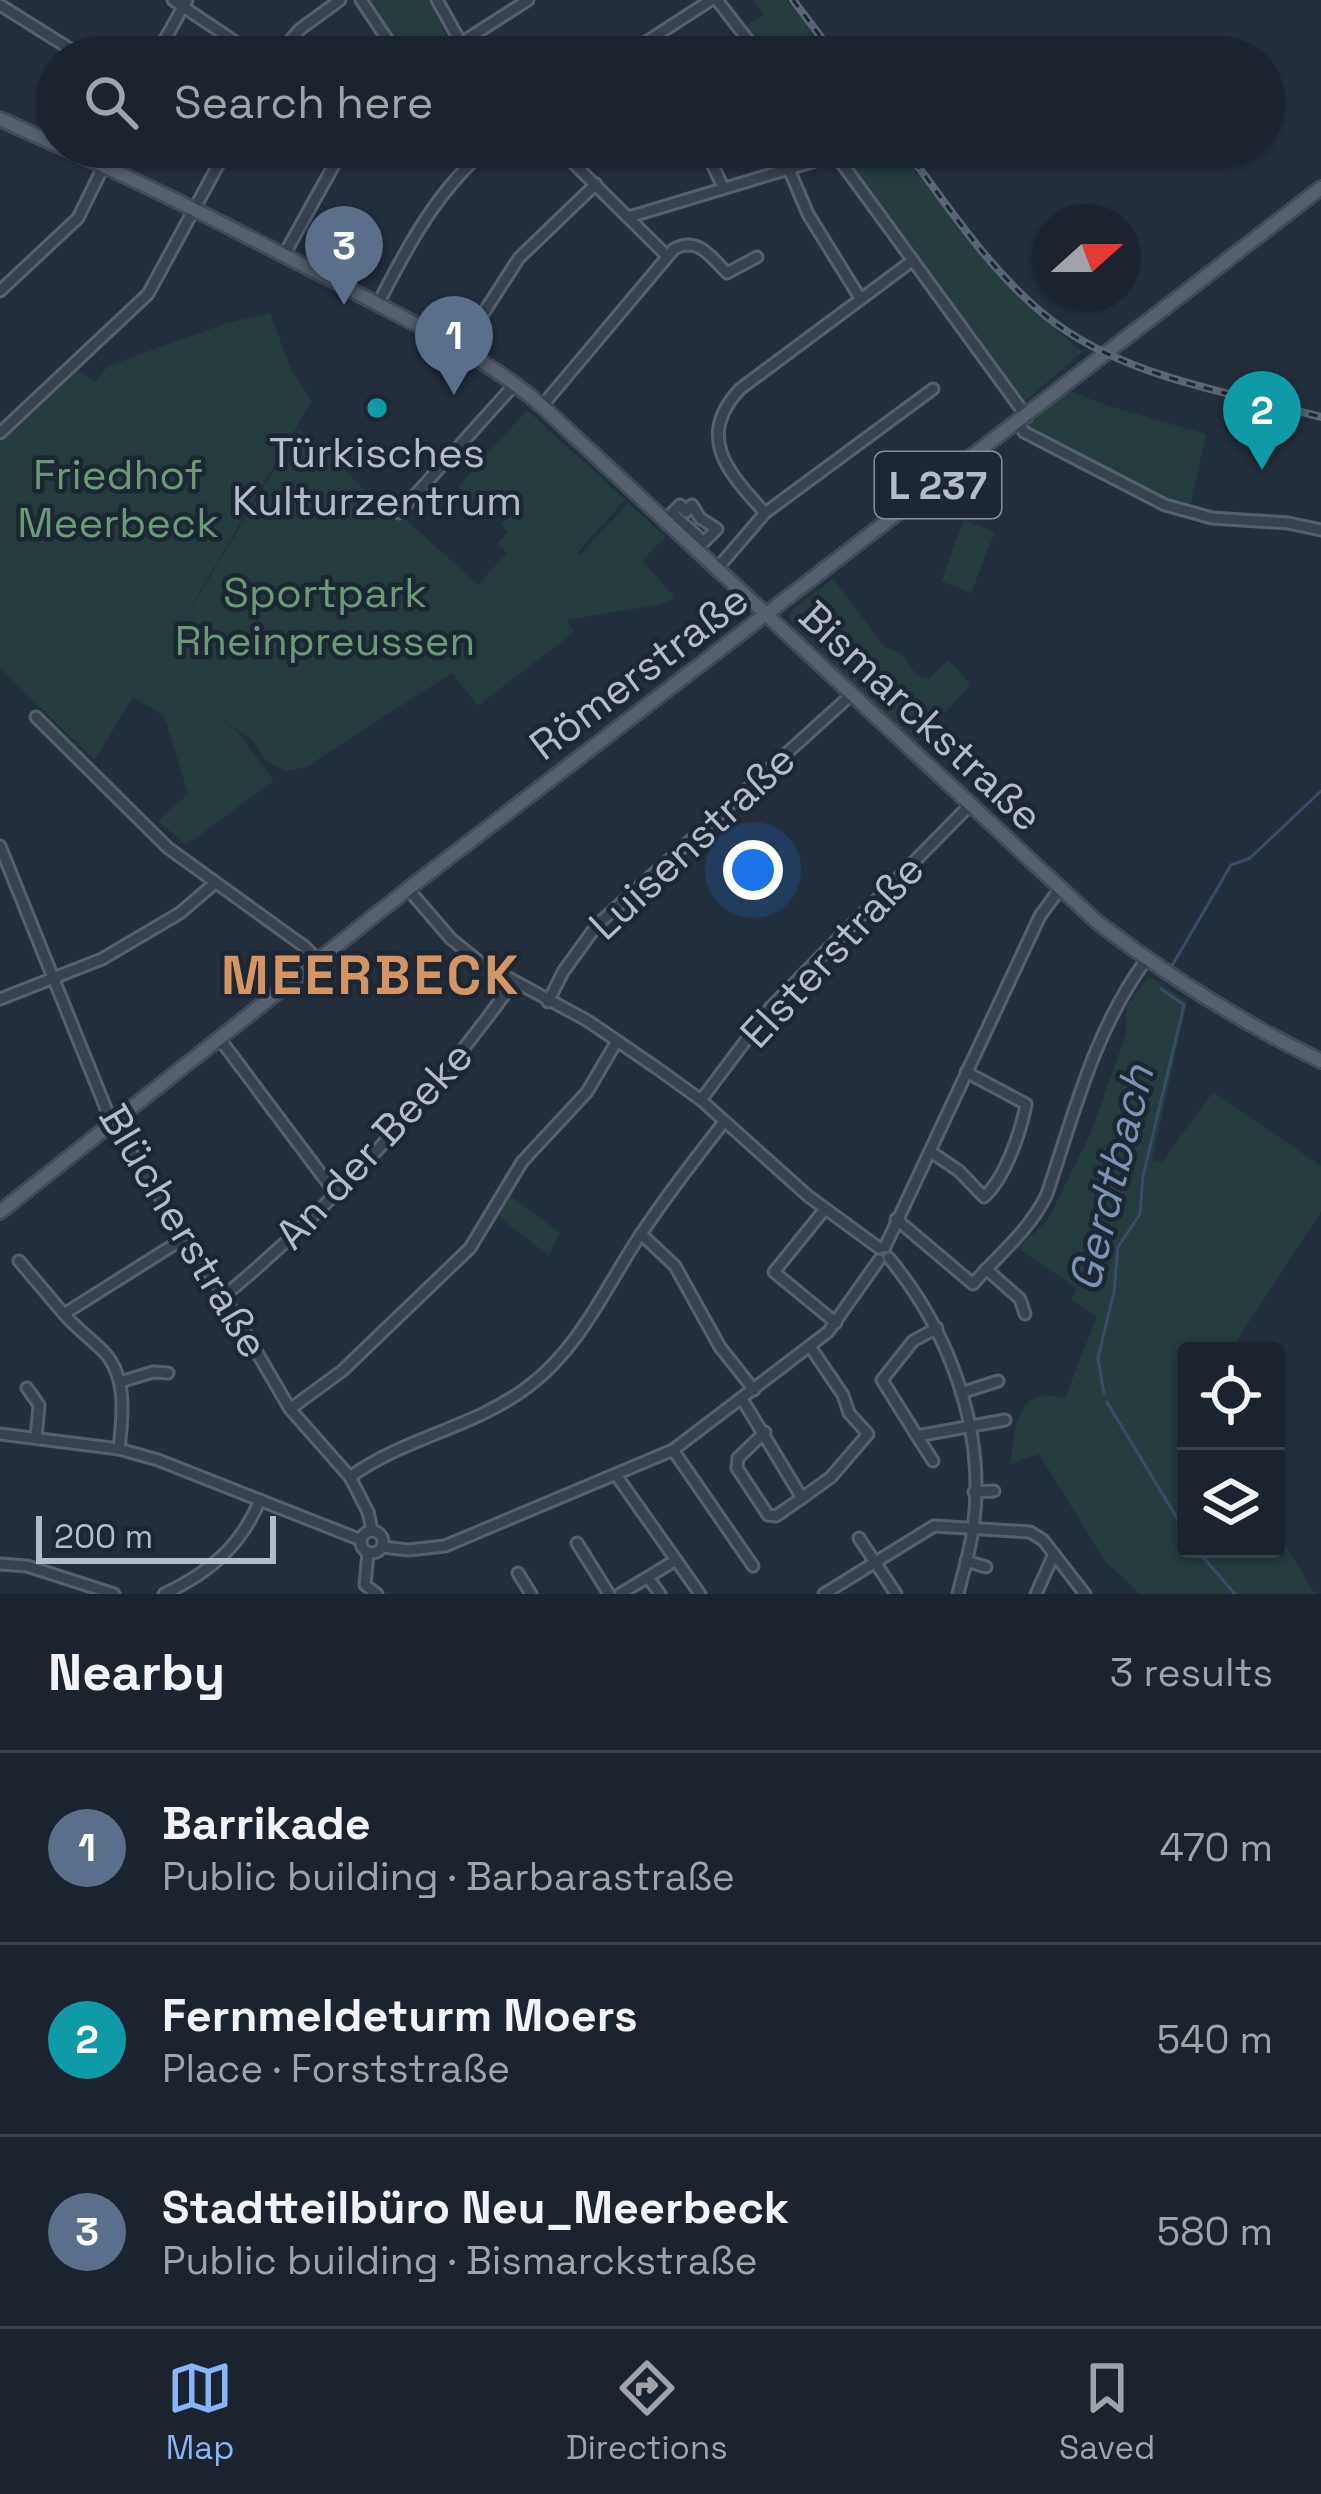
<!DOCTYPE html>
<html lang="en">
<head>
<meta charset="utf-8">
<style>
  :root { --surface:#1b232e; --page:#242b36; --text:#f1f3f6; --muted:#a0a4aa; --line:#39404a; --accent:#8ab4f8 }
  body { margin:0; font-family:"Space Grotesk",sans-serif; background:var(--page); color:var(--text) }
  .controls { position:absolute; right:36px; bottom:36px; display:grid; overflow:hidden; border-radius:12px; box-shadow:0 3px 9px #0004 }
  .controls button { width:108px; height:108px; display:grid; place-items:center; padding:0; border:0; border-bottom:3px solid var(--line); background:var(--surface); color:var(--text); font:60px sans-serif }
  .compass { position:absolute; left:1033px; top:204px; width:108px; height:108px; border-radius:50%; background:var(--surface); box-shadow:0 3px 9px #0004; rotate:69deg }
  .scale { position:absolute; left:36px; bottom:30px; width:240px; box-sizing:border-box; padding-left:12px; border:6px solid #b4bcc9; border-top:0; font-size:33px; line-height:42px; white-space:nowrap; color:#b4bcc9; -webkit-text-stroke:9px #1d2633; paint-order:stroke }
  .you { position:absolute; left:753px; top:870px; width:42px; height:42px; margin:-30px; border:9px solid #fff; border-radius:50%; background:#1a73e8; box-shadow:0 0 0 18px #1a73e833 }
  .badge { display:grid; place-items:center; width:78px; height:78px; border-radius:50%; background:var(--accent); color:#fff; font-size:39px; font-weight:700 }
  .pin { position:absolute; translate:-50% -99px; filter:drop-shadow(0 3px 6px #0008) }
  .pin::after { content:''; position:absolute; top:63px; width:42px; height:36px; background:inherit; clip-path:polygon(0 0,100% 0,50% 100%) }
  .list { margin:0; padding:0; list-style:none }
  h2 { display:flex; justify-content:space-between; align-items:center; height:156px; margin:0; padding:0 48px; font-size:51px }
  h2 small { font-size:39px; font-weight:400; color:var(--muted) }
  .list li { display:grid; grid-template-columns:78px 1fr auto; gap:36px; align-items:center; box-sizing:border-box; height:192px; padding:0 48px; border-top:3px solid var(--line) }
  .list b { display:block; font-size:45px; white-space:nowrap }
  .list p { margin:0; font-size:39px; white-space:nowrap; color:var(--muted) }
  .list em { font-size:39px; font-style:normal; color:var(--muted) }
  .icon { flex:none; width:66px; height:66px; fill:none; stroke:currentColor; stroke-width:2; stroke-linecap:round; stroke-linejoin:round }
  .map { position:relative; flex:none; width:1321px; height:1594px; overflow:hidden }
  .search { position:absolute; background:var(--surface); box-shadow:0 3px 9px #0004; left:36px; right:36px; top:36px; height:132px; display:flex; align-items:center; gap:30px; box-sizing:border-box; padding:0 42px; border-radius:66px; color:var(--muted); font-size:45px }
  .sheet { height:732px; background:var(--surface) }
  nav { display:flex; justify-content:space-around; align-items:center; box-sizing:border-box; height:168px; border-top:3px solid var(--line); background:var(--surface); font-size:33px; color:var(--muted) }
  nav a { display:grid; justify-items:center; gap:6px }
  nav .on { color:var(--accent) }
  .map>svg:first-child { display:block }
</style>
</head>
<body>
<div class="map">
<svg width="1321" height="1594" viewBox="0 0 1321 1594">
  <rect width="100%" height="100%" fill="#242f3e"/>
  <g fill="#263c3f">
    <path d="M368 0H428L450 42 427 57 405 56Z"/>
    <path d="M753 0H787L830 57H766L744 27 764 15Z"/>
    <path d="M832 147H897C954 221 1009 292 1082 352L1022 404Z"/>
    <path d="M270 313 291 369 312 401 158 663 299 429 346 467 344 470 388 513 393 508 478 585 507 553 497 544 508 532 501 525 520 504 506 491 486 512 458 487 527 410 625 500 577 553 580 555 628 503 666 537 642 560 675 598 659 605 566 620 574 632 478 706 452 673 306 767 285 771 265 760 253 740 218 717 237 731 274 781 186 845 158 821 188 794 164 716 133 697 95 760 0 669V442L76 368 95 382 108 366 227 323Z"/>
    <path d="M1068 390 1105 405 1206 434 1190 508 1167 501 1027 428 1030 421Z"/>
    <path d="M964 520 995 532 971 593 941 581Z"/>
    <path d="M833 579 884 646 902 654 917 676 928 679 949 660 971 685 915 744 794 626 789 618 792 610Z"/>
    <path d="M1149 976 1187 1002 1152 1160 1162 1162 1213 1092 1321 1166V1212L1230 1351H1186V1549H1276V1529L1315 1594H1140L1105 1561 1039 1454 1011 1464C1014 1428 1017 1383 1065 1398L1097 1316 1072 1300 1076 1288 1018 1248 1047 1221 1090 1135 1126 1034 1127 1006Z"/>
    <path d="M509 1195 560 1233 549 1256 497 1215Z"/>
  </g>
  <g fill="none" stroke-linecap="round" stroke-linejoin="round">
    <g stroke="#394c67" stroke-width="3">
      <path d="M1173 964 1231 865 1250 858 1321 791"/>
      <path d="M1104 1394 1098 1358 1114 1292 1118 1247 1140 1214 1143 1176 1184 1005 1161 989"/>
      <path d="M1107 1402 1186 1533"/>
      <path d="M1196 1549 1235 1594"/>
    </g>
    <defs>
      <g id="minor">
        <path d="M173 0 258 57"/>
        <path d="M361 0 399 57"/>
        <path d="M437 0 469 57"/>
        <path d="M717 0 761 57"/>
        <path d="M0 5 83 57"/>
        <path d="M155 57 187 0"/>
        <path d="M276 57 299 30 340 0"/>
        <path d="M439 57 528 0"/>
        <path d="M623 57 711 0"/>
        <path d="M557 147 666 255"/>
        <path d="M704 147 723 187"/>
        <path d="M830 147 1027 417"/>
        <path d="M788 167 808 214 860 298"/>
        <path d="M629 217 835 155"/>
        <path d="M284 255 344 147"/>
        <path d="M0 291 78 218 113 147"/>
        <path d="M378 304C408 245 437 191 488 147"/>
        <path d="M461 348 519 258 596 184"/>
        <path d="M542 406 674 249C698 236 711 257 727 273L757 257"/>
        <path d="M1019 424 1024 432 1165 505 1212 518 1288 523 1321 530"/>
        <path d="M0 433 148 294 228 147"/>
        <path d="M680 505 686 512 692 505 700 518 717 529 704 542 672 513Z"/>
        <path d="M399 513 515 384"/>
        <path d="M765 513C730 474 694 438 740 389L912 261"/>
        <path d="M716 570 765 513 933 389"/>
        <path d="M36 717 168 848 305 947 318 960"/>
        <path d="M0 846 111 1121 224 1296 290 1409 350 1477 368 1512 372 1530"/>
        <path d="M408 889 451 939 481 963 588 1021 658 1069 701 1100 808 1196 879 1248"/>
        <path d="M0 999 102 959 180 913 215 883"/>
        <path d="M548 1002 563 972 597 925 851 695"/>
        <path d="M219 1038 336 1194"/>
        <path d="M701 1100 771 1007 969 806"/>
        <path d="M931 1152 959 1171 984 1197C1005 1178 1021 1132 1026 1104L966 1072"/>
        <path d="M825 1209 774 1272 836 1323"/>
        <path d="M896 1219 973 1284C999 1254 1030 1230 1047 1194 1074 1113 1095 1029 1146 960"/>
        <path d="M641 1234 675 1266 720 1347 754 1390"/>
        <path d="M885 1247 1040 916 1059 890"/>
        <path d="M889 1258C950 1332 987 1432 973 1529 970 1551 963 1573 958 1594"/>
        <path d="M19 1261 64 1314"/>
        <path d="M986 1269 1020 1299 1025 1314"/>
        <path d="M224 1296C333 1206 430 1098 513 983"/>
        <path d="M937 1328 913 1341 882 1380 917 1436 1005 1420"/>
        <path d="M120 1382 153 1372 168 1373"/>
        <path d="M27 1388 39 1405 36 1438"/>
        <path d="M961 1393 998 1381"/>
        <path d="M742 1399 802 1498 831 1477 868 1434 849 1413 843 1395 811 1348"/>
        <path d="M290 1409 342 1371 470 1248 522 1162 587 1092 617 1041"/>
        <path d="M765 1432 738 1458 737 1468 768 1515 776 1516 802 1498"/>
        <path d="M0 1434 119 1449 158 1460 361 1540"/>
        <path d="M917 1436 933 1461"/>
        <path d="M119 1449C123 1415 128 1373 100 1348 87 1336 75 1327 64 1314L186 1237"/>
        <path d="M673 1450 753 1566"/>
        <path d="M616 1475 700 1594"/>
        <path d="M350 1477C405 1437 474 1428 529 1386 579 1348 604 1291 637 1240 664 1199 694 1160 724 1122"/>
        <path d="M974 1492 994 1491"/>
        <circle cx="372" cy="1542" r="11"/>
        <path d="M859 1538 896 1594"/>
        <path d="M577 1543 609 1594"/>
        <path d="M383 1547 408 1550 445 1546 673 1450 828 1332 879 1260"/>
        <path d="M368 1553 365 1585 377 1594"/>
        <path d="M966 1561 986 1567"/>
        <path d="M0 1564 27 1566 114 1594"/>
        <path d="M518 1573 531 1594"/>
        <path d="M649 1579 660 1594"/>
        <path d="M164 1594C209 1573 241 1546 260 1500"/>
        <path d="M620 1594 676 1560"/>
        <path d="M824 1594 934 1526 1030 1532 1043 1540 1085 1594"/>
        <path d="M1036 1594 1054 1554"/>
      </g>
      <g id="major">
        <path d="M0 119 57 145"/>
        <path d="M62 147C161 191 257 241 353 291 418 326 486 357 542 406L1097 922C1168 976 1240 1022 1321 1061"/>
        <path d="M0 1212 408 889 1321 188"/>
      </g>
    </defs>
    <use href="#minor" stroke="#565f6c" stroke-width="15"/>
    <use href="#major" stroke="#414a57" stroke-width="18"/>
    <use href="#minor" stroke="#38414e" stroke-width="9"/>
    <use href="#major" stroke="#56606e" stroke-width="12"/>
    <defs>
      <g id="rail">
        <path d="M793 0 836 57"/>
        <path d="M904 147C947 205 989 270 1046 316 1121 377 1230 392 1321 417"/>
      </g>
    </defs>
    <use href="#rail" stroke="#5a6575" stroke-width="8"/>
    <use href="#rail" stroke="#1d2633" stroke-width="3" stroke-dasharray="9" stroke-linecap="butt"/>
  </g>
  <circle fill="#0f9aa8" stroke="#1d2633" stroke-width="4.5" cx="377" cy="408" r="12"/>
  <g text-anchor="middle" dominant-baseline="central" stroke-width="9" stroke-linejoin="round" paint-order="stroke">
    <rect fill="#1d2633" stroke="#878f9c" stroke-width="3" x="875" y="452" width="126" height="66" rx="9"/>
    <g font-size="39" font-weight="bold" fill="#b4bcc9">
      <text x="938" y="485">L 237</text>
    </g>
    <g font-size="42" fill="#b4bcc9" stroke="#1d2633">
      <text x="377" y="452">Türkisches<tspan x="377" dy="48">Kulturzentrum</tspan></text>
    </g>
    <g font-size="42" fill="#6b9a76" stroke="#1d2633">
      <text x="118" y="474">Friedhof<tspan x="118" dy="48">Meerbeck</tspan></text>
      <text x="325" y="592">Sportpark<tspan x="325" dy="48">Rheinpreussen</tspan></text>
    </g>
    <g font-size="42" fill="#b4bcc9" stroke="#1d2633">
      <text transform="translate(639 672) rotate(-37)">Römerstraße</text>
      <text transform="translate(921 716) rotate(43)">Bismarckstraße</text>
      <text transform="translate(692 842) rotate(-43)">Luisenstraße</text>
      <text transform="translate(832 951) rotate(-47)">Elsterstraße</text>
      <text transform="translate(374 1145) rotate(-47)">An der Beeke</text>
      <text transform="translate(184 1231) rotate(59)">Blücherstraße</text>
    </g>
    <g font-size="45" font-style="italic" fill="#7c92b1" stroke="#1d2633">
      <text transform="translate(1111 1178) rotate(-76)">Gerdtbach</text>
    </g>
    <g font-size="54" font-weight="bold" letter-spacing="3" fill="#d59563" stroke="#1d2633">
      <text x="371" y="975">MEERBECK</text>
    </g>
  </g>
</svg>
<div class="controls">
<button><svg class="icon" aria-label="locate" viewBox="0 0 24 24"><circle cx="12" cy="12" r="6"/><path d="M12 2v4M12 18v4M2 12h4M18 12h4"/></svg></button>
<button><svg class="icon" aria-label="layers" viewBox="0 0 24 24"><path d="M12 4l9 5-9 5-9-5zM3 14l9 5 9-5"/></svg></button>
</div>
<svg class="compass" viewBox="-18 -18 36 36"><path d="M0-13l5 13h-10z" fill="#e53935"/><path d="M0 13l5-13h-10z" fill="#a0a4aa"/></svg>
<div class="scale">200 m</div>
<div class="you"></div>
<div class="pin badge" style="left:454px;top:395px;background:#5c6f8a">1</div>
<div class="pin badge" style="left:1262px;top:470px;background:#0f9aa8">2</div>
<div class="pin badge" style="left:344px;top:305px;background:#5c6f8a">3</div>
<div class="search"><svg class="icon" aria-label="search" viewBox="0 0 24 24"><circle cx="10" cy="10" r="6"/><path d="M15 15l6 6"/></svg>Search here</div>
</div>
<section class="sheet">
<h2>Nearby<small>3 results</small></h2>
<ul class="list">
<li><span class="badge" style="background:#5c6f8a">1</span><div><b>Barrikade</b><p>Public building · Barbarastraße</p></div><em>470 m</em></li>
<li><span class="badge" style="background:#0f9aa8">2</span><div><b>Fernmeldeturm Moers</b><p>Place · Forststraße</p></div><em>540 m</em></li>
<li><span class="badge" style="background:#5c6f8a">3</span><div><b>Stadtteilbüro Neu_Meerbeck</b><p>Public building · Bismarckstraße</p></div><em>580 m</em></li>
</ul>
</section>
<nav>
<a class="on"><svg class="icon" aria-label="map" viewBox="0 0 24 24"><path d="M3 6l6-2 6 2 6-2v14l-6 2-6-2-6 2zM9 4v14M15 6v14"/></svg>Map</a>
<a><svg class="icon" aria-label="directions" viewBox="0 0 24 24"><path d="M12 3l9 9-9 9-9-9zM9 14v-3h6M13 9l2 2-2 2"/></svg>Directions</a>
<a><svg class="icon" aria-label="saved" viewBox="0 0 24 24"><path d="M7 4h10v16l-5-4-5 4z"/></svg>Saved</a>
</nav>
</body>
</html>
